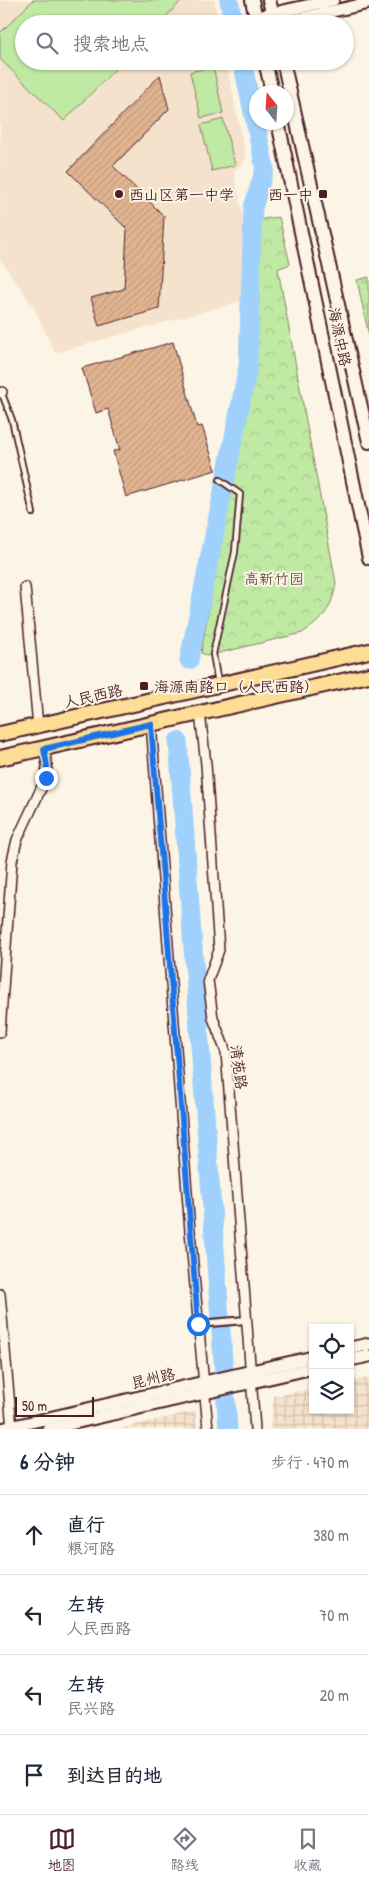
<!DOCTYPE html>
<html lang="zh">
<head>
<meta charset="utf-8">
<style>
  :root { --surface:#fff; --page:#f6f6f7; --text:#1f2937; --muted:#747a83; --line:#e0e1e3; --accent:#4a1f2b }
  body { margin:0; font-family:"Patrick Hand","LXGW WenKai TC",sans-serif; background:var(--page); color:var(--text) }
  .controls { position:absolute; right:15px; bottom:15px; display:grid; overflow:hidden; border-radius:0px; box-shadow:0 1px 4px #0004 }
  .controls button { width:45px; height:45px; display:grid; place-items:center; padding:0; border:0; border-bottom:1px solid var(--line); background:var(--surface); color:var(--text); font:25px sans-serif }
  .compass { position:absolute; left:249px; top:85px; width:45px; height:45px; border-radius:50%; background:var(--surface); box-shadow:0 1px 4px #0004; rotate:343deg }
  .scale { position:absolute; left:15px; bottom:12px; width:79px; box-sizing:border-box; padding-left:5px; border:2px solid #4a1f2b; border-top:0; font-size:14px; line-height:18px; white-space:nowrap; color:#4a1f2b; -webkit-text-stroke:4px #fcf5e5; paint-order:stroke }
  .stop { position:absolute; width:15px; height:15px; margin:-11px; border:4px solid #1a73e8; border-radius:50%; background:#fff }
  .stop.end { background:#1a73e8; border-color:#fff; box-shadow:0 1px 5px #0008 }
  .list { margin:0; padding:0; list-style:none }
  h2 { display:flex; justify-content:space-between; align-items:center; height:65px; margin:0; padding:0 20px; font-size:21px }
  h2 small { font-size:16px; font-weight:400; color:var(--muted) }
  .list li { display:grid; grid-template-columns:32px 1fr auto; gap:15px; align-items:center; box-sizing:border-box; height:80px; padding:0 20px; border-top:1px solid var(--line) }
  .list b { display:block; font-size:19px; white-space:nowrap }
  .list p { margin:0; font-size:16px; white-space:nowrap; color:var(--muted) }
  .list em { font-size:16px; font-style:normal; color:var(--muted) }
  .icon { flex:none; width:28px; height:28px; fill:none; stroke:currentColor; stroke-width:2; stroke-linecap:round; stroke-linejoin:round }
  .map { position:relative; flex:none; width:369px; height:1429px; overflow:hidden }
  .search { position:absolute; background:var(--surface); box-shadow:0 1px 4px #0004; left:15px; right:15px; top:15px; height:55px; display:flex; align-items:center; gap:12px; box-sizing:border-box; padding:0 18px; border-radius:28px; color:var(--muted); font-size:19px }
  .sheet { height:385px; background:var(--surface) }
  nav { display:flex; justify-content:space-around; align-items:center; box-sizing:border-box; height:70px; border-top:1px solid var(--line); background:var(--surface); font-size:14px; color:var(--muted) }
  nav a { display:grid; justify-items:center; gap:2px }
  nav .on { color:var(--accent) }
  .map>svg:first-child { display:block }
</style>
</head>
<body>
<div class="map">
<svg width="369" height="1429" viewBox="0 0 369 1429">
  <defs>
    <pattern id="industrial-grid" width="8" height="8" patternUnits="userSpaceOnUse" patternTransform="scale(1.25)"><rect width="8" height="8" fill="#f4e2cc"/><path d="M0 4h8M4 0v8" fill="none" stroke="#d3c1af"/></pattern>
    <pattern id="grass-tufts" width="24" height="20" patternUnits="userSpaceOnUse" patternTransform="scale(1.25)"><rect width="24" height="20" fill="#c0e9a4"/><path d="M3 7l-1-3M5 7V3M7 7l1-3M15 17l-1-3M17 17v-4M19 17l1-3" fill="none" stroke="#a6c78d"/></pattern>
    <pattern id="forest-crowns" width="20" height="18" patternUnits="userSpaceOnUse" patternTransform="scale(1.25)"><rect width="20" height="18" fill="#c0e9a4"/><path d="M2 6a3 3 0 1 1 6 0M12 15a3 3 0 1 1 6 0" fill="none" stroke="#a6c78d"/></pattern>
    <pattern id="building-hatch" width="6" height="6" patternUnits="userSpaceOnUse" patternTransform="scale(1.25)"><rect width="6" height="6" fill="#e1b591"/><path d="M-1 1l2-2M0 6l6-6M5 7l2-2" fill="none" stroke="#c39b7d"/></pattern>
  </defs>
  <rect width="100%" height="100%" fill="#fcf5e5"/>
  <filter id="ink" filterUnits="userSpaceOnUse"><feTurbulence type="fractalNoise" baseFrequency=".02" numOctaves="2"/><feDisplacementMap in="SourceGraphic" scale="10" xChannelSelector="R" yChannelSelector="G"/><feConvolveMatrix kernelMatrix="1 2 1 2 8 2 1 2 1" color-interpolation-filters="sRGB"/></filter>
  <g filter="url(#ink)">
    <path fill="#f4e2cc" d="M0 0H214L218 24H24V61H226L246 158 234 172 243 217 241 301 55 353 33 306 0 259Z"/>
    <g fill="url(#industrial-grid)">
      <path d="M369 1378V1429H270L274 1396 313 1389V1410H350V1381Z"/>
      <path d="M195 1411 197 1429H118Z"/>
    </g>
    <path fill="url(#grass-tufts)" stroke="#858468" d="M369 277V336L357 280Z"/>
    <path fill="url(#forest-crowns)" stroke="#858468" d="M279 217 290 264 278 269 336 583C332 608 324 619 302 633L207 656 201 653 251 361 256 220Z"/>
    <g fill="#c0e9a4" stroke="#858468">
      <path d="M33 0H182L159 24H24V61H123L64 121 0 59V33Z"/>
      <path d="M213 66 223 113 201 118 190 72Z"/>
      <path d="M223 119 235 165 212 171 201 125Z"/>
    </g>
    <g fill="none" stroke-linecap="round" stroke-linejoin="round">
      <g stroke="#9fd1fc" stroke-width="19">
        <path d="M229 0 234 24"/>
        <path d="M189 660 248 367 253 208 265 168 242 61"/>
        <path d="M178 741 228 1429"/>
      </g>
    </g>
    <g fill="url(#building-hatch)" stroke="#4a1f2b">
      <path d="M160 75 169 109 113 166 164 216 159 309 99 326 91 298 124 289 127 229 68 171Z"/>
      <path d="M173 342 197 427 202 426 216 470 126 497 113 451 120 450 108 409 96 413 82 368Z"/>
    </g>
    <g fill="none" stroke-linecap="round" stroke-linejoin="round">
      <defs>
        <g id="service">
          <path d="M1 391 12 420 33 513"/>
          <path d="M218 683 213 654 235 552 240 494 220 480"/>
        </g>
        <path id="pedestrian" d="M198 1324 246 1320"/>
        <g id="minor">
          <path d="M0 393 2 392"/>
          <path d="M25 587 38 726"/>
          <path d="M200 713 206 764 219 950 208 980 213 1018 226 1052 255 1429"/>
          <path d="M151 723 190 1231 208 1429"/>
          <path d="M0 1032 12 861 17 840 46 778 47 765 44 749"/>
          <path d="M0 1294 12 1429"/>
        </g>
        <g id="tertiary">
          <path d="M256 17 333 0"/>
          <path d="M275 24 369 3"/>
          <path d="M350 1348 369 1344"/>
          <path d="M350 1360 369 1356"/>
          <path d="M1 1429 313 1357"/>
          <path d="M48 1429 313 1368"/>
        </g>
        <g id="secondary">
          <path d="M252 0 257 24"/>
          <path d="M269 0 275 24"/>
          <path d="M265 61 272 92"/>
          <path d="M283 61 369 442"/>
          <path d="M278 122 369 558"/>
        </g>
        <g id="primary">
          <path d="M0 734 369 651"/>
          <path d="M0 758 369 675"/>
        </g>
      </defs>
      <use href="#service" stroke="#4a1f2b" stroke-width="8"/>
      <use href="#pedestrian" stroke="#4a1f2b" stroke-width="10"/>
      <use href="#minor" stroke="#4a1f2b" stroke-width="12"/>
      <use href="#tertiary" stroke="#4a1f2b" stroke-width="15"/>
      <use href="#secondary" stroke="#4a1f2b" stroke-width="16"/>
      <use href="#primary" stroke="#4a1f2b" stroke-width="18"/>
      <use href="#service" stroke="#fcf5e5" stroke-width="4.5"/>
      <use href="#pedestrian" stroke="#fcf5e5" stroke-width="6"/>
      <use href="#minor" stroke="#fcf5e5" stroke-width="9"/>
      <use href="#tertiary" stroke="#fcf5e5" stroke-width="11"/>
      <use href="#secondary" stroke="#fcf5e5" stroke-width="12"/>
      <use href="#primary" stroke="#fedd96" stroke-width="14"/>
    </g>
  </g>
  <g fill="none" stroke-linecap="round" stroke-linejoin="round" filter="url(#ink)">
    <path stroke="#1a73e8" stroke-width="6" d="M46 778 47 765 44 749 151 724 198 1324"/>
  </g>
  <g fill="#4a1f2b" stroke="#fcf5e5" stroke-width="2">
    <circle cx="119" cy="194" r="5"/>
    <rect x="318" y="189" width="10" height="10" rx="2.5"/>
    <rect x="139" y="681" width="10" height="10" rx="2.5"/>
  </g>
  <g text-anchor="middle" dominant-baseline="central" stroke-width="4" stroke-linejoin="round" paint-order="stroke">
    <g font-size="15" fill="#4a1f2b" stroke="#fcf5e5" text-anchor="start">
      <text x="129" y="194">西山区第一中学</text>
      <text x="313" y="194" text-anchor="end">西一中</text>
      <text x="154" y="686">海源南路口（人民西路）</text>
    </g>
    <g font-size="15" fill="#4a1f2b" stroke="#fcf5e5">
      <text transform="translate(340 337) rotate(78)">海源中路</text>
      <text transform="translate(93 696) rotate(-13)">人民西路</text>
      <text transform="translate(239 1067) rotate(82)">清苑路</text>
      <text transform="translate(153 1378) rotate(-13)">昆州路</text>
    </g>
    <g font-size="15" fill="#685249" stroke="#fcf5e5">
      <text x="274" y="578">高新竹园</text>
    </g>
  </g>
</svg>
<div class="controls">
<button><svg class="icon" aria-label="locate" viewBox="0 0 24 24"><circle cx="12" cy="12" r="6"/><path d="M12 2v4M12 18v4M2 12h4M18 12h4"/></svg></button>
<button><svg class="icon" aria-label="layers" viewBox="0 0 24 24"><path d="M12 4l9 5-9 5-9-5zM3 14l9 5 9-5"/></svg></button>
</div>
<svg class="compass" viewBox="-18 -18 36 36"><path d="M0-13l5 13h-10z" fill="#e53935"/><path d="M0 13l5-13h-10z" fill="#747a83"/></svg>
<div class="scale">50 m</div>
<div class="stop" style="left:198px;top:1324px"></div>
<div class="stop end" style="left:46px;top:778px"></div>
<div class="search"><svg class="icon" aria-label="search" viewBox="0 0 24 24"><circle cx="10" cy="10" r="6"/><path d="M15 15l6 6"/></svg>搜索地点</div>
</div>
<section class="sheet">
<h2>6 分钟<small>步行 · 470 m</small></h2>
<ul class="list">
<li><svg class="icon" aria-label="ahead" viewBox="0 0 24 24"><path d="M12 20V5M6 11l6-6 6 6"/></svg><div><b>直行</b><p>粮河路</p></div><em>380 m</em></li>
<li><svg class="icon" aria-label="left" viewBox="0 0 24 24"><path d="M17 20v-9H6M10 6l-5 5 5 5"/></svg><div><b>左转</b><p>人民西路</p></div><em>70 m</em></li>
<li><svg class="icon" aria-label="left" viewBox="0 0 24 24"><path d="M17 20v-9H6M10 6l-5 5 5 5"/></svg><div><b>左转</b><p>民兴路</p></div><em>20 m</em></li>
<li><svg class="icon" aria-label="arrive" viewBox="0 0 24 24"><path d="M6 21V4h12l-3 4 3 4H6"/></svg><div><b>到达目的地</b></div></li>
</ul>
</section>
<nav>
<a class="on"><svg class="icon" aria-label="map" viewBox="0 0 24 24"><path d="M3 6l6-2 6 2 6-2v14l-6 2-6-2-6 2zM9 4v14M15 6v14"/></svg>地图</a>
<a><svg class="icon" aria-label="directions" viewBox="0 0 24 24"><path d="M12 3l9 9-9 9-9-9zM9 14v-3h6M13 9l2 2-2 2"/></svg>路线</a>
<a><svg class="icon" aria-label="saved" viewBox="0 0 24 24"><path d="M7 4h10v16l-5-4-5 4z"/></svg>收藏</a>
</nav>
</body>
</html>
